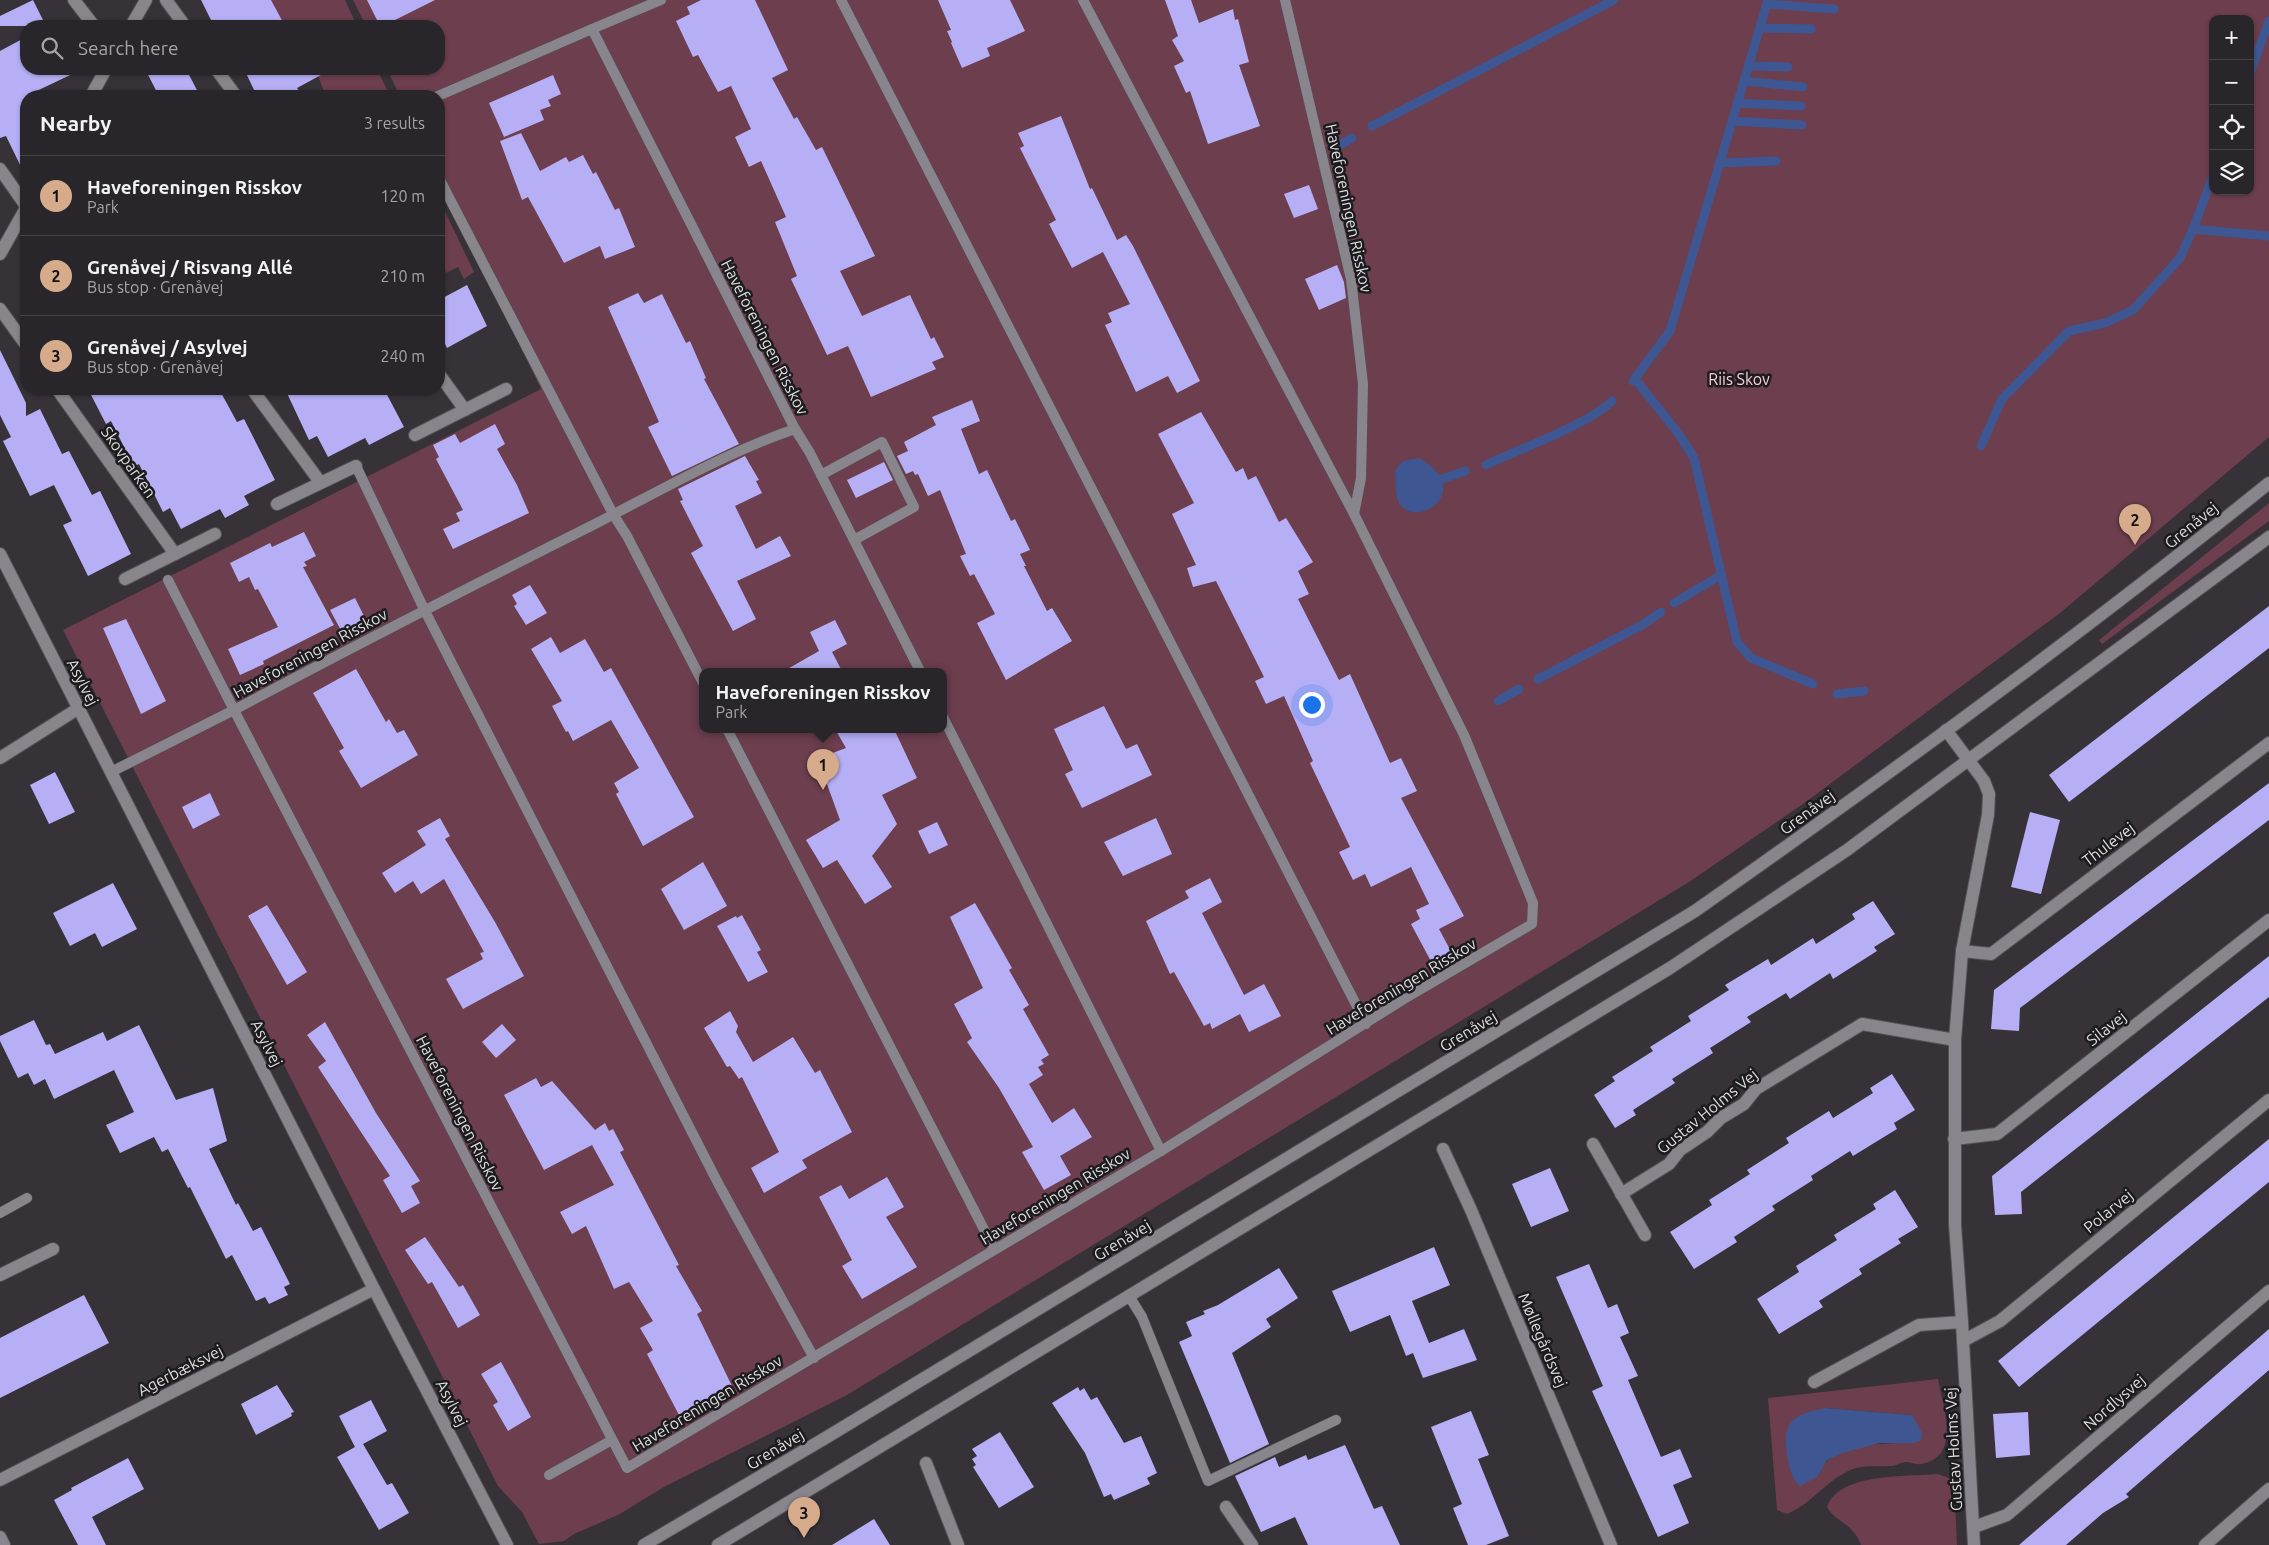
<!DOCTYPE html>
<html lang="en">
<head>
<meta charset="utf-8">
<style>
  :root { --surface:#28262a; --page:#343236; --text:#f1f3f6; --muted:#a5a5a8; --line:#444347; --accent:#d6ab8b }
  body { margin:0; font-family:Ubuntu,sans-serif; background:var(--page); color:var(--text) }
  .controls { position:absolute; right:15px; top:15px; display:grid; overflow:hidden; border-radius:10px; box-shadow:0 1px 4px #0004 }
  .controls button { width:45px; height:45px; display:grid; place-items:center; padding:0; border:0; border-bottom:1px solid var(--line); background:var(--surface); color:var(--text); font:25px sans-serif }
  .you { position:absolute; left:1311px; top:704px; width:18px; height:18px; margin:-12px; border:4px solid #fff; border-radius:50%; background:#1a73e8; box-shadow:0 0 0 8px #1a73e833 }
  .badge { display:grid; place-items:center; width:32px; height:32px; border-radius:50%; background:var(--accent); color:#111; font-size:16px; font-weight:700 }
  .pin { position:absolute; translate:-50% -41px; filter:drop-shadow(0 1px 2px #0008) }
  .pin::after { content:''; position:absolute; top:26px; width:18px; height:15px; background:inherit; clip-path:polygon(0 0,100% 0,50% 100%) }
  .popup { position:absolute; left:699px; top:668px; width:248px; height:65px; box-sizing:border-box; display:grid; place-content:center; border-radius:10px; background:var(--surface); filter:drop-shadow(0 1px 4px #0005); font-size:16px; white-space:nowrap; color:var(--muted) }
  .popup b { font-size:19px; color:var(--text) }
  .popup::after { content:''; position:absolute; left:50%; top:100%; margin-left:-10px; border:10px solid transparent; border-top-color:var(--surface) }
  .list { margin:0; padding:0; list-style:none }
  h2 { display:flex; justify-content:space-between; align-items:center; height:65px; margin:0; padding:0 20px; font-size:21px }
  h2 small { font-size:16px; font-weight:400; color:var(--muted) }
  .list li { display:grid; grid-template-columns:32px 1fr auto; gap:15px; align-items:center; box-sizing:border-box; height:80px; padding:0 20px; border-top:1px solid var(--line) }
  .list b { display:block; font-size:19px; white-space:nowrap }
  .list p { margin:0; font-size:16px; white-space:nowrap; color:var(--muted) }
  .list em { font-size:16px; font-style:normal; color:var(--muted) }
  .icon { flex:none; width:28px; height:28px; fill:none; stroke:currentColor; stroke-width:2; stroke-linecap:round; stroke-linejoin:round }
  .map { position:relative; flex:none; width:2269px; height:1545px; overflow:hidden }
  .search { position:absolute; background:var(--surface); box-shadow:0 1px 4px #0004; left:20px; top:20px; width:425px; height:55px; display:flex; align-items:center; gap:12px; box-sizing:border-box; padding:0 18px; border-radius:20px; color:var(--muted); font-size:19px }
  .panel { position:absolute; background:var(--surface); box-shadow:0 1px 4px #0004; left:20px; top:90px; width:425px; height:305px; border-radius:20px }
  .map>svg:first-child { display:block }
</style>
</head>
<body>
<div class="map">
<svg width="2269" height="1545" viewBox="0 0 2269 1545">
  <rect width="100%" height="100%" fill="#363238"/>
  <g fill="#6c3e4e" fill-rule="evenodd">
    <path d="M262 0H345L357 26H285L284 24 271 26Z"/>
    <path d="M353 0H2269V437L2060 613 1803 804 1689 882 847 1395 664 1487 618 1515 574 1534 564 1541 539 1544 522 1512 498 1486 63 630 541 389 439 177V96H400L387 69H439V26H366ZM2213 19H2250V191H2213ZM703 671H943V729H703Z"/>
    <path d="M315 69H377L390 96H326Z"/>
    <path d="M439 199 474 272 464 279 458 267 446 273 439 249Z"/>
    <path d="M2269 503V521L2102 644 2099 640Z"/>
    <path d="M1938 1379C1943 1407 1962 1457 1921 1464 1916 1465 1911 1462 1906 1462 1901 1462 1896 1466 1891 1466 1879 1467 1864 1465 1853 1469 1827 1479 1812 1504 1787 1514L1777 1510 1768 1398ZM1826 1408 1912 1415 1913 1443C1887 1443 1851 1443 1829 1459 1824 1463 1821 1471 1818 1476Z"/>
    <path d="M1938 1474 1954 1480 1957 1545H1861C1853 1523 1834 1521 1827 1507 1839 1472 1908 1477 1938 1474Z"/>
  </g>
  <g fill="#3e5792">
    <path d="M1419 458C1478 491 1413 533 1398 501 1395 492 1396 479 1395 470L1403 461Z"/>
    <path d="M1826 1408 1912 1415 1922 1433 1921 1440 1913 1443H1880L1842 1453 1827 1460 1818 1476 1800 1486C1790 1476 1789 1467 1787 1453 1782 1420 1795 1414 1826 1408Z"/>
  </g>
  <g fill="none" stroke-linecap="round" stroke-linejoin="round">
    <g stroke="#3e5792" stroke-width="9">
      <path d="M1767 4 1834 9"/>
      <path d="M1760 28 1811 29"/>
      <path d="M1748 66 1788 67"/>
      <path d="M2250 73 2269 21"/>
      <path d="M1744 81 1803 87"/>
      <path d="M1737 103 1801 106"/>
      <path d="M1732 121 1802 125"/>
      <path d="M1372 126 1614 0"/>
      <path d="M1338 146 1352 138"/>
      <path d="M1719 163 1776 161"/>
      <path d="M2193 229 2269 236"/>
      <path d="M1635 379 1678 433 1694 458 1737 642 1751 658 1813 684"/>
      <path d="M1633 381 1670 331 1768 0"/>
      <path d="M1981 446 2002 399 2069 331 2105 323 2133 310 2180 258 2193 229 2213 176"/>
      <path d="M1486 465C1519 449 1587 425 1612 401"/>
      <path d="M1442 479 1465 471"/>
      <path d="M1674 603 1721 575"/>
      <path d="M1538 679 1642 625 1661 612"/>
      <path d="M1837 694 1864 691"/>
      <path d="M1498 701 1519 689"/>
    </g>
  </g>
  <g fill="#b6aff6">
    <path d="M33 0 46 26H0V16Z"/>
    <path d="M201 0H271L285 26H214Z"/>
    <path d="M367 0H435L383 26H380Z"/>
    <path d="M701 0H755L788 70 772 78 794 119 797 117 816 150 822 147 875 256 840 271 862 316 910 295 931 339 934 337 944 357 932 362 936 369 871 397 848 346 827 355 791 279 797 276 775 222 786 217 761 161 749 167 735 137 751 129 731 86 718 92 698 55 693 57 676 21 690 14 687 7Z"/>
    <path d="M938 0H1010L1025 31 987 48 990 56 962 68 951 43 952 42 947 31 951 30Z"/>
    <path d="M1165 0H1191L1199 23 1233 9 1235 20 1238 19 1249 62 1239 65 1260 126 1208 144 1190 91 1186 93 1174 66 1184 61 1172 40 1178 36Z"/>
    <path d="M26 37V69H83L26 96V177L6 136 0 138V51Z"/>
    <path d="M145 69H186L200 96H159Z"/>
    <path d="M244 69H332L297 88 302 96H257Z"/>
    <path d="M553 75 561 94 548 100 551 106 540 110 544 120 504 137 489 103Z"/>
    <path d="M1061 116 1090 189 1092 188 1117 240 1126 235 1133 246 1200 381 1177 393 1168 376 1136 392 1105 325 1112 322 1108 313 1130 304 1103 252 1072 268 1049 224 1056 220 1020 148 1024 146 1018 133Z"/>
    <path d="M521 133 540 171 566 157 569 162 583 155 593 174 596 172 615 210 619 208 635 247 605 259 600 246 564 263 528 197 522 200 500 141Z"/>
    <path d="M1309 185 1318 209 1294 218 1284 194Z"/>
    <path d="M1337 265 1344 282 1346 298 1319 310 1305 279Z"/>
    <path d="M467 285 487 326 447 348 439 331V300Z"/>
    <path d="M638 293 644 303 662 294 686 343 690 341 706 378 704 379 739 444 672 476 648 427 659 422 608 307Z"/>
    <path d="M0 350 26 403V416L40 409 62 454 69 451 92 495 100 491 131 554 88 576 63 525 72 521 54 485 30 496 3 441 11 437 0 415Z"/>
    <path d="M88 389H219L237 422 244 419 275 480 244 496 249 505 225 518 220 509 181 529 170 508 163 512 139 464 134 467 111 421 106 424Z"/>
    <path d="M285 389H384L404 427 369 445 365 438 328 457 317 436 309 440Z"/>
    <path d="M972 400 980 421 961 429 979 474 987 470 1011 521 1015 519 1030 550 1020 554 1026 566H1024L1047 611 1052 608 1072 641 1006 680 977 623 995 614 974 574 970 576 960 556 966 554 940 490 928 496 918 474 915 475 913 471 906 474 897 456 908 451 904 442 936 425 932 417Z"/>
    <path d="M1201 412 1236 472 1243 468 1248 480 1256 476 1279 522 1286 518 1313 562 1298 571 1309 594 1298 599 1339 680 1350 674 1390 763 1401 758 1417 791 1401 798 1464 916 1439 929 1453 955 1433 965 1411 924 1420 919 1416 910 1429 904 1411 867 1371 887 1365 874 1353 880 1339 852 1350 847 1310 763 1313 761 1284 696 1266 704 1255 681 1264 677 1216 581 1193 587 1187 568 1196 565 1172 514 1194 503 1158 434Z"/>
    <path d="M495 424 505 444 497 449 517 485 529 513 453 549 443 529 460 521 456 513 463 510 436 459 439 457 433 445 455 434 460 443Z"/>
    <path d="M745 456 759 480 756 481 762 493 735 506 756 549 780 536 791 556 737 581 756 619 733 631 691 553 703 546 680 501 683 500 678 489Z"/>
    <path d="M884 462 893 480 856 498 847 480Z"/>
    <path d="M304 532 316 556 304 562 307 566 303 567 334 625 263 661 264 664 240 675 228 649 278 627 258 589 255 590 249 577 239 582 230 563 270 543 272 547Z"/>
    <path d="M530 585 547 613 526 625 514 606 517 604 512 595Z"/>
    <path d="M355 598 367 622 343 634 330 610Z"/>
    <path d="M2269 606V648L2069 802 2049 775Z"/>
    <path d="M126 619 166 701 141 714 103 628Z"/>
    <path d="M835 620 847 644 832 652 842 671H784L819 651 810 632Z"/>
    <path d="M551 637 560 653 585 639 604 672 611 668 694 817 643 846 616 794 619 792 614 783 639 768 611 720 573 741 568 731 566 732 552 706 562 701 531 649Z"/>
    <path d="M356 669 386 722 389 719 397 733 404 730 418 755 361 788 339 751 344 748 313 693Z"/>
    <path d="M1104 706 1126 749 1137 744 1152 775 1082 808 1065 774 1073 770 1054 729Z"/>
    <path d="M835 729H894L917 778 882 795 897 824 872 856 892 887 865 904 837 860 823 868 806 840 840 820 819 762 824 761 822 757 846 748Z"/>
    <path d="M55 772 75 812 49 824 30 785Z"/>
    <path d="M2269 783V820L2020 1008 2019 1031 1991 1029 1994 990Z"/>
    <path d="M210 793 220 815 193 829 182 807Z"/>
    <path d="M2030 812 2060 820 2041 894 2011 887Z"/>
    <path d="M440 818 450 836 445 839 495 922 524 976 463 1009 446 979 483 959 480 953 484 952 444 879 421 894 413 881 395 893 382 873 426 845 417 831Z"/>
    <path d="M1156 818 1172 854 1123 876 1104 842Z"/>
    <path d="M937 822 948 845 929 854 918 831Z"/>
    <path d="M703 862 727 906 684 930 661 889Z"/>
    <path d="M1210 878 1222 902 1202 913 1244 995 1264 984 1281 1016 1249 1032 1240 1014 1212 1029 1210 1023 1204 1026 1174 972 1170 974 1146 921 1189 898 1185 891Z"/>
    <path d="M113 883 137 929 102 947 95 933 70 946 53 913Z"/>
    <path d="M1873 901 1895 934 1874 947 1877 951 1833 979 1830 973 1790 999 1786 993 1747 1017 1751 1022 1710 1048 1713 1053 1672 1079 1675 1083 1633 1110 1636 1115 1615 1128 1594 1095 1615 1081 1612 1077 1653 1051 1650 1047 1691 1021 1688 1016 1729 990 1725 985 1768 959 1771 965 1813 938 1816 944 1855 919 1852 914Z"/>
    <path d="M975 903 1012 968 1009 970 1029 1005 1023 1009 1049 1055 1041 1060 1044 1064 1038 1067 1043 1075 1029 1084 1052 1123 1074 1108 1092 1137 1060 1156 1071 1175 1044 1190 1022 1152 1033 1147 999 1088 967 1042 972 1038 954 1004 983 988 950 917Z"/>
    <path d="M267 905 307 972 287 985 248 916Z"/>
    <path d="M742 915 761 950 757 952 768 972 748 982 717 926 736 916 737 918Z"/>
    <path d="M2269 956V997L2021 1192 2022 1214 1995 1215 1992 1176Z"/>
    <path d="M730 1011 738 1026 736 1032 753 1062 793 1037 815 1073 820 1070 852 1132 802 1160 807 1168 764 1193 751 1168 779 1152 742 1077 739 1079 730 1066 727 1067 704 1028Z"/>
    <path d="M34 1020 46 1045 50 1044 55 1054 103 1032 107 1041 139 1025 176 1100 213 1088 227 1141 209 1149 236 1205 238 1203 253 1231 261 1227 290 1284 284 1287 288 1295 269 1304 265 1297 256 1301 232 1255 226 1259 190 1187 188 1188 168 1149 162 1152 154 1137 120 1153 106 1125 134 1112 114 1070 54 1099 45 1079 34 1085 28 1073 18 1078 0 1041V1036Z"/>
    <path d="M325 1022 376 1113 420 1181 411 1186 420 1203 402 1213 383 1180 390 1176 318 1067 326 1061 307 1035Z"/>
    <path d="M502 1024 516 1040 496 1058 482 1042Z"/>
    <path d="M1892 1074 1915 1110 1894 1123 1897 1129 1853 1156 1850 1151 1811 1176 1813 1180 1772 1206 1775 1210 1734 1237 1737 1242 1694 1269 1670 1232 1712 1205 1709 1200 1750 1174 1747 1170 1789 1143 1786 1138 1829 1111 1833 1118 1873 1093 1870 1088Z"/>
    <path d="M536 1078 541 1087 552 1081 595 1130 605 1123 609 1131 613 1129 624 1150 620 1152 679 1265 676 1266 702 1311 697 1314 732 1386 679 1415 647 1354 653 1350 640 1328 653 1321 629 1282 614 1289 586 1226 572 1234 560 1212 614 1185 592 1145 544 1170 504 1095Z"/>
    <path d="M2269 1139V1182L2019 1387 1998 1361Z"/>
    <path d="M1550 1168 1569 1211 1531 1227 1512 1184Z"/>
    <path d="M887 1177 904 1207 886 1217 917 1267 862 1299 842 1266 852 1260 819 1197 841 1185 849 1199Z"/>
    <path d="M1895 1190 1918 1227 1898 1239 1901 1243 1859 1269 1862 1274 1819 1301 1823 1307 1779 1334 1757 1299 1799 1272 1796 1266 1837 1240 1834 1235 1876 1209 1873 1204Z"/>
    <path d="M425 1237 459 1287 463 1285 480 1315 458 1328 432 1282 428 1284 405 1250Z"/>
    <path d="M1434 1247 1450 1285 1412 1301 1429 1343 1464 1329 1477 1360 1423 1378 1413 1353 1406 1356 1390 1315 1350 1332 1332 1291Z"/>
    <path d="M1589 1264 1608 1308 1617 1304 1629 1333 1620 1337 1638 1376 1628 1380 1661 1457 1680 1449 1692 1477 1673 1485 1689 1523 1658 1537 1592 1391 1603 1386 1556 1277Z"/>
    <path d="M1279 1268 1298 1298 1266 1319 1271 1327 1232 1353 1269 1444 1230 1463 1179 1342 1192 1336 1186 1322 1205 1314 1203 1311 1218 1305Z"/>
    <path d="M84 1295 109 1343 0 1398V1338Z"/>
    <path d="M2269 1329V1370L2126 1494 2129 1497 2103 1513 2066 1545H2019Z"/>
    <path d="M501 1362 531 1417 508 1431 493 1405 498 1402 481 1374Z"/>
    <path d="M277 1385 294 1412 291 1413 292 1416 256 1435 241 1404Z"/>
    <path d="M1078 1387 1080 1391 1084 1388 1091 1400 1097 1397 1124 1443 1141 1436 1157 1473 1147 1478 1150 1484 1114 1500 1111 1494 1104 1497 1085 1453 1052 1403Z"/>
    <path d="M371 1400 387 1431 363 1444 387 1485 392 1483 409 1513 379 1530 337 1457 355 1447 339 1416Z"/>
    <path d="M1471 1411 1489 1455 1478 1459 1509 1536 1486 1545H1468L1453 1508 1462 1504 1431 1427Z"/>
    <path d="M2028 1412 2030 1455 1996 1458 1993 1414Z"/>
    <path d="M1000 1432 1034 1487 999 1508 973 1467 976 1465 972 1459 977 1456 972 1449Z"/>
    <path d="M1345 1445 1374 1509 1382 1506 1400 1545H1308L1295 1517 1261 1532 1235 1476 1275 1457 1279 1467 1306 1455 1308 1460Z"/>
    <path d="M128 1458 144 1489 92 1517 106 1545H78L54 1500 72 1490 71 1488Z"/>
    <path d="M874 1519 890 1545H832Z"/>
  </g>
  <g fill="none" stroke-linecap="round" stroke-linejoin="round">
    <defs>
      <g id="service">
        <path d="M661 0 592 29 795 429C727 452 661 490 597 523 475 584 354 646 234 710L627 1468 1161 1151 1404 999 1532 924 1533 903 1464 735 1354 514 1361 478 1363 384 1351 279 1285 0"/>
        <path d="M841 0 1366 1024"/>
        <path d="M1083 0 1354 514"/>
        <path d="M438 96 592 29"/>
        <path d="M439 178 613 514 627 536 703 683"/>
        <path d="M795 429 810 453 920 671"/>
        <path d="M356 466 424 609 719 1185 814 1358"/>
        <path d="M821 475 882 442 914 507 854 540"/>
        <path d="M943 717 1161 1151"/>
        <path d="M727 729 994 1249"/>
        <path d="M111 772 234 710 168 580"/>
        <path d="M0 1213 27 1198"/>
        <path d="M1129 1296 1142 1317 1208 1481 1336 1420"/>
        <path d="M549 1475 612 1440"/>
      </g>
      <g id="minor">
        <path d="M74 0 94 26"/>
        <path d="M166 0 185 26"/>
        <path d="M131 26 146 0"/>
        <path d="M216 69 236 96"/>
        <path d="M91 96 106 69"/>
        <path d="M0 169 26 206"/>
        <path d="M0 254 26 208"/>
        <path d="M0 309 26 345"/>
        <path d="M439 374 465 410"/>
        <path d="M57 389 175 554"/>
        <path d="M252 389 320 482"/>
        <path d="M415 435 506 389"/>
        <path d="M277 504 356 466"/>
        <path d="M125 579 215 534"/>
        <path d="M1946 730 1984 781 1989 794 1988 815 1962 951 1955 1040V1225L1962 1322 1974 1545"/>
        <path d="M0 758 79 708"/>
        <path d="M1962 951 1991 954 2269 743"/>
        <path d="M1954 1139 1997 1134 2269 920"/>
        <path d="M1593 1144 1645 1235"/>
        <path d="M1443 1149 1471 1210 1611 1545"/>
        <path d="M1621 1194 1669 1164 1680 1150 1707 1132 1721 1118 1744 1104 1756 1089 1862 1024 1955 1040"/>
        <path d="M0 1275 53 1249"/>
        <path d="M1963 1341 2000 1321 2269 1100"/>
        <path d="M1814 1382 1919 1325 1962 1322"/>
        <path d="M926 1463 958 1545"/>
        <path d="M0 1480 374 1289"/>
        <path d="M1226 1507 1252 1545"/>
        <path d="M1974 1527 2007 1515 2269 1291"/>
        <path d="M0 1537 4 1545"/>
        <path d="M2205 1545 2269 1489"/>
      </g>
      <g id="tertiary">
        <path d="M0 554 374 1289 507 1545"/>
        <path d="M644 1545 827 1437 1695 911C1890 774 2083 633 2269 483"/>
        <path d="M718 1545 1670 968 1847 850 2269 537"/>
      </g>
    </defs>
    <use href="#service" stroke="#535155" stroke-width="11"/>
    <use href="#minor" stroke="#535155" stroke-width="14"/>
    <use href="#tertiary" stroke="#535155" stroke-width="14"/>
    <use href="#service" stroke="#89858c" stroke-width="10"/>
    <use href="#minor" stroke="#89858c" stroke-width="12"/>
    <use href="#tertiary" stroke="#89858c" stroke-width="12"/>
  </g>
  <g text-anchor="middle" dominant-baseline="central" stroke-width="5" stroke-linejoin="round" paint-order="stroke">
    <g font-size="16" fill="#dfdde1" stroke="#1c1b1d">
      <text transform="translate(1349 208) rotate(78)">Haveforeningen Risskov</text>
      <text transform="translate(765 337) rotate(63)">Haveforeningen Risskov</text>
      <text transform="translate(129 462) rotate(55)">Skovparken</text>
      <text transform="translate(2191 525) rotate(-39)">Grenåvej</text>
      <text transform="translate(310 653) rotate(-28)">Haveforeningen Risskov</text>
      <text transform="translate(83 682) rotate(63)">Asylvej</text>
      <text transform="translate(1807 812) rotate(-36)">Grenåvej</text>
      <text transform="translate(2108 844) rotate(-37)">Thulevej</text>
      <text transform="translate(1401 986) rotate(-31)">Haveforeningen Risskov</text>
      <text transform="translate(2106 1028) rotate(-38)">Silavej</text>
      <text transform="translate(1468 1031) rotate(-31)">Grenåvej</text>
      <text transform="translate(267 1043) rotate(63)">Asylvej</text>
      <text transform="translate(1707 1111) rotate(-39)">Gustav Holms Vej</text>
      <text transform="translate(460 1113) rotate(63)">Haveforeningen Risskov</text>
      <text transform="translate(1055 1196) rotate(-31)">Haveforeningen Risskov</text>
      <text transform="translate(2108 1211) rotate(-39)">Polarvej</text>
      <text transform="translate(1122 1240) rotate(-31)">Grenåvej</text>
      <text transform="translate(1543 1340) rotate(67)">Møllegårdsvej</text>
      <text transform="translate(180 1370) rotate(-27)">Agerbæksvej</text>
      <text transform="translate(2114 1402) rotate(-41)">Nordlysvej</text>
      <text transform="translate(452 1403) rotate(63)">Asylvej</text>
      <text transform="translate(707 1403) rotate(-31)">Haveforeningen Risskov</text>
      <text transform="translate(775 1449) rotate(-31)">Grenåvej</text>
      <text transform="translate(1953 1449) rotate(-93)">Gustav Holms Vej</text>
    </g>
    <g font-size="16" fill="#f9cdda" stroke="#1c1b1d">
      <text x="1739" y="379">Riis Skov</text>
    </g>
  </g>
</svg>
<div class="controls">
<button>+</button>
<button>−</button>
<button><svg class="icon" aria-label="locate" viewBox="0 0 24 24"><circle cx="12" cy="12" r="6"/><path d="M12 2v4M12 18v4M2 12h4M18 12h4"/></svg></button>
<button><svg class="icon" aria-label="layers" viewBox="0 0 24 24"><path d="M12 4l9 5-9 5-9-5zM3 14l9 5 9-5"/></svg></button>
</div>
<div class="you"></div>
<div class="pin badge" style="left:823px;top:790px">1</div>
<div class="popup"><b>Haveforeningen Risskov</b>Park</div>
<div class="pin badge" style="left:2135px;top:545px">2</div>
<div class="pin badge" style="left:804px;top:1538px">3</div>
<div class="search"><svg class="icon" aria-label="search" viewBox="0 0 24 24"><circle cx="10" cy="10" r="6"/><path d="M15 15l6 6"/></svg>Search here</div>
<section class="panel">
<h2>Nearby<small>3 results</small></h2>
<ul class="list">
<li><span class="badge">1</span><div><b>Haveforeningen Risskov</b><p>Park</p></div><em>120 m</em></li>
<li><span class="badge">2</span><div><b>Grenåvej / Risvang Allé</b><p>Bus stop · Grenåvej</p></div><em>210 m</em></li>
<li><span class="badge">3</span><div><b>Grenåvej / Asylvej</b><p>Bus stop · Grenåvej</p></div><em>240 m</em></li>
</ul>
</section>
</div>
</body>
</html>
